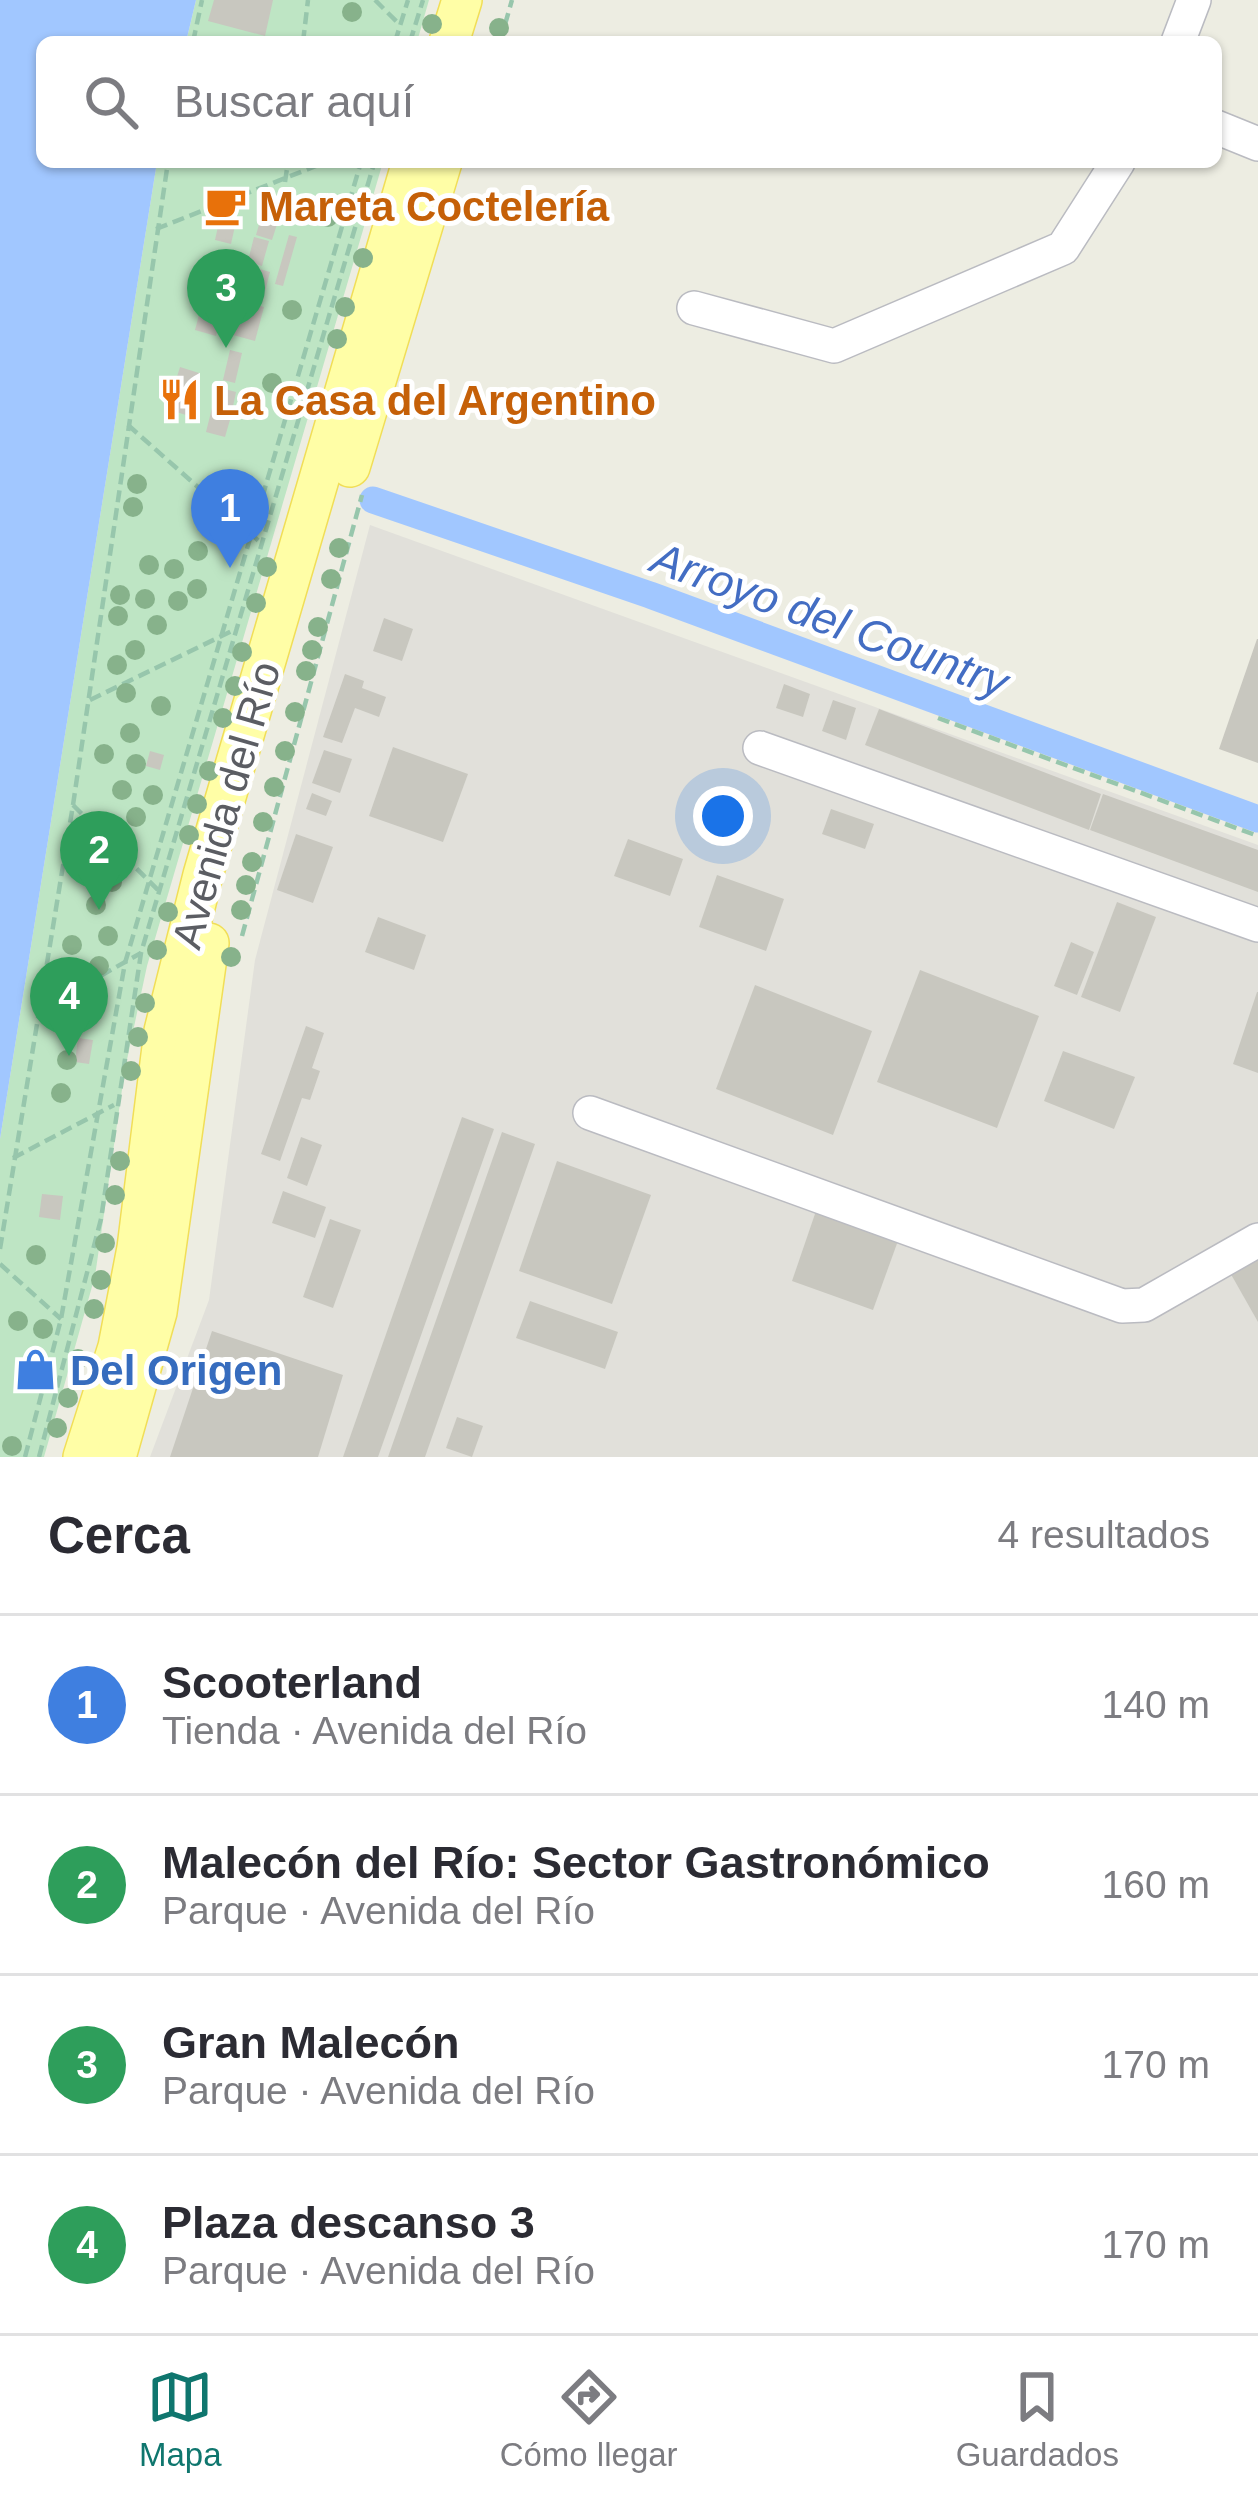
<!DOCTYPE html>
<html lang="es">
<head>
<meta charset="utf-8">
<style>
  :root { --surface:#fff; --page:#f2f2f3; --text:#2b2b33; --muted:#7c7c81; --line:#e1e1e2; --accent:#0f766e }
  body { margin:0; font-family:Helvetica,sans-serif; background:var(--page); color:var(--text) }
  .you { position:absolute; left:723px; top:816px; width:42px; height:42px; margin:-30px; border:9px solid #fff; border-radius:50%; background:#1a73e8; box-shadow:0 0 0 18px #1a73e833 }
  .badge { display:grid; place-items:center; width:78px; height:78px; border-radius:50%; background:var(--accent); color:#fff; font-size:39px; font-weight:700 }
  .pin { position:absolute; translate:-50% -99px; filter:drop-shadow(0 3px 6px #0008) }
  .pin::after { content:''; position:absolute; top:63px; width:42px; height:36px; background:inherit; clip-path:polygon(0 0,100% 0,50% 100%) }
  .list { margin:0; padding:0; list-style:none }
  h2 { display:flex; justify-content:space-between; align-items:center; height:156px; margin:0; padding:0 48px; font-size:51px }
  h2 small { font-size:39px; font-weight:400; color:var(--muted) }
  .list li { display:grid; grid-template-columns:78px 1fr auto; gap:36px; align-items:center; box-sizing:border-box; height:180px; padding:0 48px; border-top:3px solid var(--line) }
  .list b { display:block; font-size:45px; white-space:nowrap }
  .list p { margin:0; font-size:39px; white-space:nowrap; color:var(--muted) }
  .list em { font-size:39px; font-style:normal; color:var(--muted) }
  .icon { flex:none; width:66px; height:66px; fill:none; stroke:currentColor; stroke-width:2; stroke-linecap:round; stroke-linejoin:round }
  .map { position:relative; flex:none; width:1258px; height:1457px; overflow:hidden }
  .search { position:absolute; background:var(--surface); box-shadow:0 3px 9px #0004; left:36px; right:36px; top:36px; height:132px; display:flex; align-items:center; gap:30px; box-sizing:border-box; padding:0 42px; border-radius:18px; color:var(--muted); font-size:45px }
  .sheet { height:876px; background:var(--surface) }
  nav { display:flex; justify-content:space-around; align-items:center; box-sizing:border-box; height:168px; border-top:3px solid var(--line); background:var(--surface); font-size:33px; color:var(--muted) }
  nav a { display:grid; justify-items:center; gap:6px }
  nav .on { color:var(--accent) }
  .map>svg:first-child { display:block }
</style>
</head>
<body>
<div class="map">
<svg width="1258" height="1457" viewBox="0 0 1258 1457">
  <rect width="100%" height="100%" fill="#edede2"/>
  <path fill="#e1e0da" d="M370 525 1258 845V1457H150L209 1300 255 960Z"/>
  <g fill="#bee5c4">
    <path d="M196 0H429L417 42H186Z"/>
    <path d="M157 162H383L147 966 125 1069 95 1276 44 1457H0V1139Z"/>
  </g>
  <path fill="#a1c7ff" d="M0 0H196L186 42H42V162H157L0 1139Z"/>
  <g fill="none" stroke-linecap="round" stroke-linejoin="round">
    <path stroke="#a1c7ff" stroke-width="27" d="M373 500 650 595 1258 819"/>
  </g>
  <g fill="#c8c7bf">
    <path d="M214 0H273L265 36 208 21Z"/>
    <path d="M263 211 280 215 272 240 256 235Z"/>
    <path d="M221 213 237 217 231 244 215 240Z"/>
    <path d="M289 235 297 237 283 286 275 284Z"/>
    <path d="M254 237 269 241 262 266 248 261Z"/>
    <path d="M256 268 270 272 262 303 249 299Z"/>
    <path d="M207 284 228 290 216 336 195 330Z"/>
    <path d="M230 298 264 307 255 341 222 332Z"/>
    <path d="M230 350 242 353 235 383 223 380Z"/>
    <path d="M180 367 199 373 186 415 167 409Z"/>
    <path d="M221 388 236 392 232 411 216 407Z"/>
    <path d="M212 408 232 413 225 437 206 432Z"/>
    <path d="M384 618 413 629 402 661 373 651Z"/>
    <path d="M1257 639H1258V763L1219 749Z"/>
    <path d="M345 674 364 681 362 688 386 697 379 717 355 708 342 743 323 737Z"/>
    <path d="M784 684 810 694 803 717 776 708Z"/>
    <path d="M833 700 856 708 846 740 822 731Z"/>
    <path d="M879 709 1101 794 1089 830 865 745Z"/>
    <path d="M393 747 468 774 443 842 369 816Z"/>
    <path d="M324 750 352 759 340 793 312 783Z"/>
    <path d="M150 751 164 755 160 770 146 766Z"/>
    <path d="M312 793 332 801 326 816 306 809Z"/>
    <path d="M1103 794 1258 850V892L1090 830Z"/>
    <path d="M831 809 874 824 865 849 822 834Z"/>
    <path d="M296 834 333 847 313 903 277 890Z"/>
    <path d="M628 839 683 859 670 896 614 876Z"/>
    <path d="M717 875 784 899 766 951 699 927Z"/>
    <path d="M1117 902 1156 917 1120 1012 1081 997Z"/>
    <path d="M378 917 426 935 414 970 365 952Z"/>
    <path d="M1071 942 1094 952 1077 995 1054 986Z"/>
    <path d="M920 970 1039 1016 997 1128 877 1082Z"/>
    <path d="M755 985 872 1031 833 1135 716 1089Z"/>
    <path d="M1257 992H1258V1073L1233 1064Z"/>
    <path d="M306 1026 324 1033 312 1068 320 1071 310 1100 302 1098 280 1161 261 1154Z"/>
    <path d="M78 1038 93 1040 89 1064 75 1062Z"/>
    <path d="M1063 1051 1135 1077 1114 1129 1044 1101Z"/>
    <path d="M462 1117 494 1129 378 1457H343Z"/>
    <path d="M502 1132 535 1144 425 1457H388Z"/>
    <path d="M301 1137 322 1145 307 1186 287 1178Z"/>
    <path d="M557 1161 651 1195 612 1304 519 1271Z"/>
    <path d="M283 1191 326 1207 315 1238 272 1223Z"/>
    <path d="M42 1194 63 1196 60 1220 39 1217Z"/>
    <path d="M817 1208 899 1238 873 1310 792 1281Z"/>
    <path d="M330 1219 361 1230 333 1308 303 1297Z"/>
    <path d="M1258 1251V1322L1228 1269Z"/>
    <path d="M530 1301 618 1332 605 1369 516 1338Z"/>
    <path d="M212 1331 343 1375 318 1457H170Z"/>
    <path d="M457 1417 483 1426 472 1457 446 1448Z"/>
  </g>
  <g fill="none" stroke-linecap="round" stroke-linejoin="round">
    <defs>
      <g id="minor">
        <path d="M1178 42 1194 0"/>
        <path d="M1216 127 1258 144"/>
        <path d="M694 308 834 346 1063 248 1118 162"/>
        <path d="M760 748 1258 925"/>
        <path d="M590 1113 1122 1306 1144 1305 1258 1240"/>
      </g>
      <g id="major">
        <path d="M449 42 462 0"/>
        <path d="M350 467 442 162"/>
        <path d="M83 1457 118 1347 137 1248 164 1031 203 875 412 162"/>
        <path d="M116 1457 157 1312 209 943"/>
      </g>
    </defs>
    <use href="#minor" stroke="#babbc1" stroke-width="36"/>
    <use href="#major" stroke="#f1de57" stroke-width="42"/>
    <g stroke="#97c6ac" stroke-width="4.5" stroke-dasharray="12 6" stroke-linecap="butt">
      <path d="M375 0 400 25"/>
      <path d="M193 42 202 0"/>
      <path d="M303 42 308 0"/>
      <path d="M395 42 408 0"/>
      <path d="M410 42 423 0"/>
      <path d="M500 42 512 0"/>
      <path d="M285 182 288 162"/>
      <path d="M156 229 326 162"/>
      <path d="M128 425 261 543"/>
      <path d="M90 700 236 629"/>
      <path d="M938 718 1258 836"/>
      <path d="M73 805 158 890"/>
      <path d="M242 936 362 495"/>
      <path d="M38 1011 141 953"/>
      <path d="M13 1158 114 1105"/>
      <path d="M0 1249 73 805 168 162"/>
      <path d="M0 1264 61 1319"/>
      <path d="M25 1457 61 1319 125 963 361 162"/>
      <path d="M39 1457 101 1219 141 953 373 167"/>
    </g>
    <use href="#minor" stroke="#fff" stroke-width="33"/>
    <use href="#major" stroke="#fffea6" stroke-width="39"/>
  </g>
  <g fill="#87b28b">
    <circle cx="352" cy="12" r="10"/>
    <circle cx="432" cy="24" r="10"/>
    <circle cx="499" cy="28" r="10"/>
    <circle cx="328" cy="217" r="10"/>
    <circle cx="363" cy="258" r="10"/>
    <circle cx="345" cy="307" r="10"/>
    <circle cx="292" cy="310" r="10"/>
    <circle cx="337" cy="339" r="10"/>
    <circle cx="272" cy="383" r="10"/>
    <circle cx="137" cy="484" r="10"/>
    <circle cx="133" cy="507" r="10"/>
    <circle cx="339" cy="548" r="10"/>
    <circle cx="198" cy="551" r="10"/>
    <circle cx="149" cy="565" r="10"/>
    <circle cx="267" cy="567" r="10"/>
    <circle cx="174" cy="569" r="10"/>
    <circle cx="331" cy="579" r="10"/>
    <circle cx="197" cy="589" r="10"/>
    <circle cx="120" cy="595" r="10"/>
    <circle cx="145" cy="599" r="10"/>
    <circle cx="178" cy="601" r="10"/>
    <circle cx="256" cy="603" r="10"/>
    <circle cx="118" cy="616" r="10"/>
    <circle cx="157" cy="625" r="10"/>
    <circle cx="318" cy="627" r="10"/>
    <circle cx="135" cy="650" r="10"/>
    <circle cx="312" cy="650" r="10"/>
    <circle cx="242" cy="652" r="10"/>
    <circle cx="117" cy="665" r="10"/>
    <circle cx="306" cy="671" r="10"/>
    <circle cx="235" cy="686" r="10"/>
    <circle cx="126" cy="693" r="10"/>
    <circle cx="161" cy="706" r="10"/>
    <circle cx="295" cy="712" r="10"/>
    <circle cx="223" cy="718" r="10"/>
    <circle cx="130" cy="733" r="10"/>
    <circle cx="285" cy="751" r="10"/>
    <circle cx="104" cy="754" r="10"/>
    <circle cx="136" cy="764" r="10"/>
    <circle cx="209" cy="771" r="10"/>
    <circle cx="274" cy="787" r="10"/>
    <circle cx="122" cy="790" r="10"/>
    <circle cx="153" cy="795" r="10"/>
    <circle cx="197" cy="804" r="10"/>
    <circle cx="136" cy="817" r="10"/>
    <circle cx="263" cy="822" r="10"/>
    <circle cx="189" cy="835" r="10"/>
    <circle cx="78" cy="851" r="10"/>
    <circle cx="252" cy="862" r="10"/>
    <circle cx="93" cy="867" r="10"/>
    <circle cx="112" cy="882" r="10"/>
    <circle cx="246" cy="885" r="10"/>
    <circle cx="96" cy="905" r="10"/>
    <circle cx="241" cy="910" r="10"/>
    <circle cx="168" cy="912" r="10"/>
    <circle cx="108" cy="936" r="10"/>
    <circle cx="72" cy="945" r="10"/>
    <circle cx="157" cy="950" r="10"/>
    <circle cx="231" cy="957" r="10"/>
    <circle cx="99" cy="966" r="10"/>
    <circle cx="77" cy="979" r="10"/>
    <circle cx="57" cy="989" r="10"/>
    <circle cx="145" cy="1003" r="10"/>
    <circle cx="72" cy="1023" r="10"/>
    <circle cx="138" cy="1037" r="10"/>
    <circle cx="67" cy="1060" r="10"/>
    <circle cx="131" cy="1071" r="10"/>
    <circle cx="61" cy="1093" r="10"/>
    <circle cx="120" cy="1161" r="10"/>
    <circle cx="115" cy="1195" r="10"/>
    <circle cx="105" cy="1243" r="10"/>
    <circle cx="36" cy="1255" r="10"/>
    <circle cx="101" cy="1280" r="10"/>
    <circle cx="94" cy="1309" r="10"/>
    <circle cx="18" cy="1321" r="10"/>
    <circle cx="43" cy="1329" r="10"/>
    <circle cx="78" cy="1359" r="10"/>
    <circle cx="68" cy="1398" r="10"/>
    <circle cx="57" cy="1428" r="10"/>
    <circle cx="12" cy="1446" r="10"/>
  </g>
  <defs>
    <symbol id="cafe-bare" viewBox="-9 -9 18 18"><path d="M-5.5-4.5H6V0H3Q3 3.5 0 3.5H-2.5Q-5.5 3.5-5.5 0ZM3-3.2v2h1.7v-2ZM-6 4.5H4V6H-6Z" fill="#e8710a" stroke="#fff" stroke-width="2.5" paint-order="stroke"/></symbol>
    <symbol id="restaurant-bare" viewBox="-9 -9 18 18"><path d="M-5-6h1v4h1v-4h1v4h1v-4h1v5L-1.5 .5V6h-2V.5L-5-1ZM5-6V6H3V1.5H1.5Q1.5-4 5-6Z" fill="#e8710a" stroke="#fff" stroke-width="2.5" paint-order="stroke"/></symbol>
    <symbol id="shop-bare" viewBox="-9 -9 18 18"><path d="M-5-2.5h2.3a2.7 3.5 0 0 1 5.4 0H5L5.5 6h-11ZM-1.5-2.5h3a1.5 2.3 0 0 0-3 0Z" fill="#3f7fe0" stroke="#fff" stroke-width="2.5" paint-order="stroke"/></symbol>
  </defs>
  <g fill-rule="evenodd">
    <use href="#cafe-bare" x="196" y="176" width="59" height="59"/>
    <use href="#restaurant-bare" x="150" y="370" width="59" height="59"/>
    <use href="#shop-bare" x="6" y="1340" width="59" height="59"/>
  </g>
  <g text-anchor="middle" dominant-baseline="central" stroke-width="10" stroke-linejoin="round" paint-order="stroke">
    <g font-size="42" font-weight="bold" fill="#c56008" stroke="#fff" text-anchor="start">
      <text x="259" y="206">Mareta Coctelería</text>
      <text x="214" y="400">La Casa del Argentino</text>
    </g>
    <g font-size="42" fill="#5b5d63" stroke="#fff">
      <text transform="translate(226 805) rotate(-74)">Avenida del Río</text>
    </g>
    <g font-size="42" font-weight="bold" fill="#366cbe" stroke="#fff" text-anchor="start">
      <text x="70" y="1370">Del Origen</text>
    </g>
    <g font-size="45" font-style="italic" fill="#436dc3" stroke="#fff">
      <text transform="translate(830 620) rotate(20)">Arroyo del Country</text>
    </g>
  </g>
</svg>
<div class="you"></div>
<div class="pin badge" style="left:230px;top:568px;background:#3f7fe0">1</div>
<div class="pin badge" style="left:99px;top:910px;background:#2e9e5b">2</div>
<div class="pin badge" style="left:226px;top:348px;background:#2e9e5b">3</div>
<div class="pin badge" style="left:69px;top:1056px;background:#2e9e5b">4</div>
<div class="search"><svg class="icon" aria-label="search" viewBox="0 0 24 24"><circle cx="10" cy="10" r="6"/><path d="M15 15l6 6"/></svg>Buscar aquí</div>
</div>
<section class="sheet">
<h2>Cerca<small>4 resultados</small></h2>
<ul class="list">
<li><span class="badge" style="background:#3f7fe0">1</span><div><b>Scooterland</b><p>Tienda · Avenida del Río</p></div><em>140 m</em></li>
<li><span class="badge" style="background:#2e9e5b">2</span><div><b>Malecón del Río: Sector Gastronómico</b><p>Parque · Avenida del Río</p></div><em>160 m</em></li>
<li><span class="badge" style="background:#2e9e5b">3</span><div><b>Gran Malecón</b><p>Parque · Avenida del Río</p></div><em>170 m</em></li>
<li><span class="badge" style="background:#2e9e5b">4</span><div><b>Plaza descanso 3</b><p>Parque · Avenida del Río</p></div><em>170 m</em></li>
</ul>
</section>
<nav>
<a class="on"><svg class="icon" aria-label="map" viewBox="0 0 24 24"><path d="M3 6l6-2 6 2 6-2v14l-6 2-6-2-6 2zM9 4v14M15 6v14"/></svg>Mapa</a>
<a><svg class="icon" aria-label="directions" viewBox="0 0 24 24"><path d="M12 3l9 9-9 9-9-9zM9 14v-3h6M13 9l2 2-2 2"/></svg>Cómo llegar</a>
<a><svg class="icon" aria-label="saved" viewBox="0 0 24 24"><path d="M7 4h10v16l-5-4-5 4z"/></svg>Guardados</a>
</nav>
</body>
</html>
